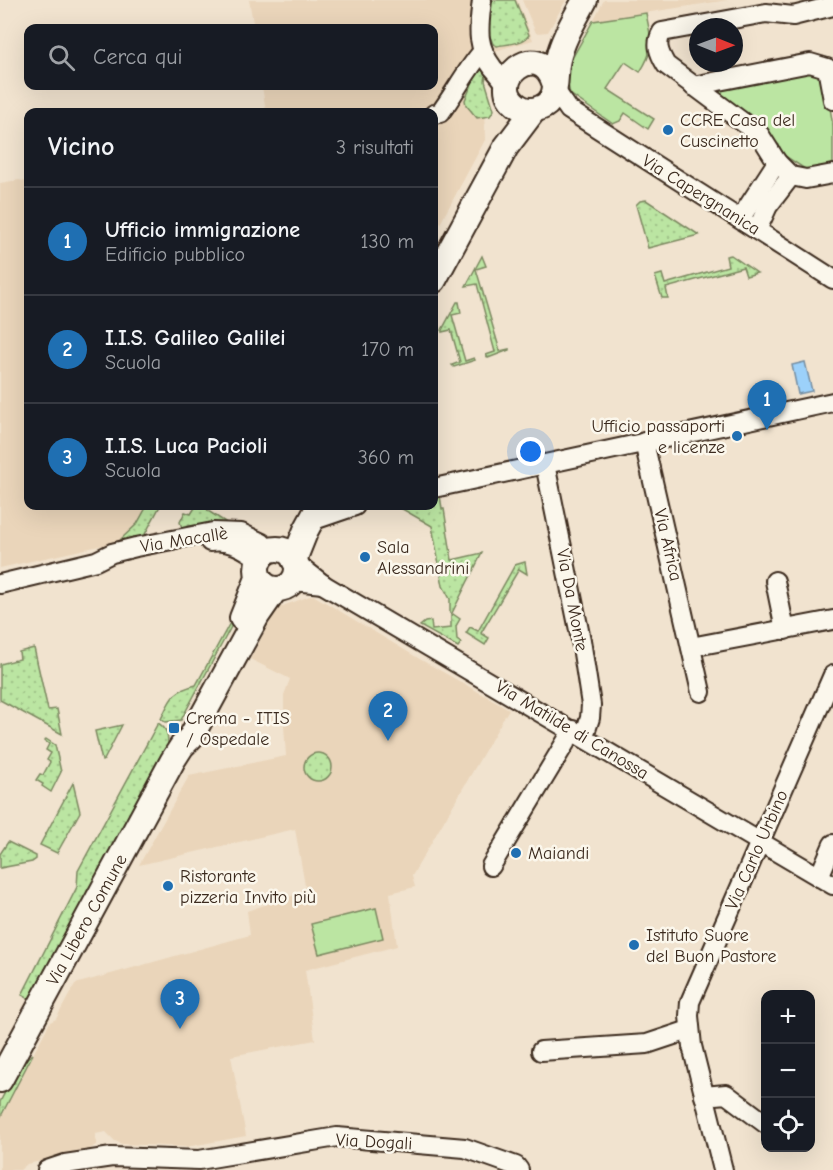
<!DOCTYPE html>
<html lang="it">
<head>
<meta charset="utf-8">
<style>
  :root { --surface:#171b24; --page:#242831; --text:#f1f3f6; --muted:#9ea1a6; --line:#363941; --accent:#1f6fb2 }
  body { margin:0; font-family:"Comic Neue",sans-serif; background:var(--page); color:var(--text) }
  .controls { position:absolute; right:18px; bottom:18px; display:grid; overflow:hidden; border-radius:12px; box-shadow:0 6px 24px #0002 }
  .controls button { width:54px; height:54px; display:grid; place-items:center; padding:0; border:0; border-bottom:2px solid var(--line); background:var(--surface); color:var(--text); font:30px sans-serif }
  .compass { position:absolute; left:689px; top:18px; width:54px; height:54px; border-radius:50%; background:var(--surface); box-shadow:0 6px 24px #0002; rotate:91deg }
  .you { position:absolute; left:531px; top:452px; width:21px; height:21px; margin:-15px; border:4px solid #fff; border-radius:50%; background:#1a73e8; box-shadow:0 0 0 9px #1a73e833 }
  .badge { display:grid; place-items:center; width:39px; height:39px; border-radius:50%; background:var(--accent); color:#fff; font-size:20px; font-weight:700 }
  .pin { position:absolute; translate:-50% -50px; filter:drop-shadow(0 2px 3px #0008) }
  .pin::after { content:''; position:absolute; top:32px; width:21px; height:18px; background:inherit; clip-path:polygon(0 0,100% 0,50% 100%) }
  .list { margin:0; padding:0; list-style:none }
  h2 { display:flex; justify-content:space-between; align-items:center; height:78px; margin:0; padding:0 24px; font-size:26px }
  h2 small { font-size:20px; font-weight:400; color:var(--muted) }
  .list li { display:grid; grid-template-columns:39px 1fr auto; gap:18px; align-items:center; box-sizing:border-box; height:108px; padding:0 24px; border-top:2px solid var(--line) }
  .list b { display:block; font-size:22px; white-space:nowrap }
  .list p { margin:0; font-size:20px; white-space:nowrap; color:var(--muted) }
  .list em { font-size:20px; font-style:normal; color:var(--muted) }
  .icon { flex:none; width:33px; height:33px; fill:none; stroke:currentColor; stroke-width:2; stroke-linecap:round; stroke-linejoin:round }
  .map { position:relative; flex:none; width:833px; height:1170px; overflow:hidden }
  .search { position:absolute; background:var(--surface); box-shadow:0 6px 24px #0002; left:24px; top:24px; width:414px; height:66px; display:flex; align-items:center; gap:15px; box-sizing:border-box; padding:0 21px; border-radius:12px; color:var(--muted); font-size:22px }
  .panel { position:absolute; background:var(--surface); box-shadow:0 6px 24px #0002; left:24px; top:108px; width:414px; height:402px; border-radius:12px }
  .map>svg:first-child { display:block }
</style>
</head>
<body>
<div class="map">
<svg width="833" height="1170" viewBox="0 0 833 1170">
  <defs>
    <pattern id="grass-dots" width="8" height="8" patternUnits="userSpaceOnUse" patternTransform="scale(1.5)"><rect width="8" height="8" fill="#bbe5a2"/><path d="M2 2h.1M6 6h.1" fill="none" stroke="#a2c58b" stroke-width="1.8" stroke-linecap="round"/></pattern>
  </defs>
  <rect width="100%" height="100%" fill="#f1e3cf"/>
  <filter id="ink" filterUnits="userSpaceOnUse"><feTurbulence type="fractalNoise" baseFrequency=".0167" numOctaves="2"/><feDisplacementMap in="SourceGraphic" scale="12" xChannelSelector="R" yChannelSelector="G"/><feConvolveMatrix kernelMatrix="1 2 1 2 8 2 1 2 1" color-interpolation-filters="sRGB"/></filter>
  <g filter="url(#ink)">
    <g fill="#ead5ba">
      <path d="M249 0H517L533 40 498 50 483 74 485 140 434 235V112H266L262 86H434V28H254Z"/>
      <path d="M522 0H566L548 32 536 33Z"/>
      <path d="M604 0H728L593 21Z"/>
      <path d="M19 180 28 182V506H160L144 536 0 568V183Z"/>
      <path d="M313 595 423 661 509 709 412 876 415 887 390 893 397 946 305 970 315 1040 231 1056 246 1136 186 1147 122 1144 115 1141 106 1132 95 1134 97 1144 87 1151 27 1164 20 1170H0V1118L50 1022 56 1019 75 984 250 935 247 911 306 891 295 829 139 865 189 776 286 756 284 726V695L290 679 250 659 277 608Z"/>
    </g>
    <g fill="url(#grass-dots)" stroke="#7b8860" stroke-width="1.5">
      <path d="M491 0H515L529 35C523 44 507 44 497 46L493 44 487 29Z"/>
      <path d="M480 69 487 70 485 81 494 110 490 116 477 118 466 105 465 100 477 72Z"/>
      <path d="M646 200 699 235 648 248 636 205 640 201Z"/>
      <path d="M731 255 757 273 746 276 743 267 666 288 668 298H662L655 276 662 274 665 284 728 266 726 256Z"/>
      <path d="M482 256 486 266 476 269 500 351 509 349V350L488 358 486 355 495 352 477 284 466 286Z"/>
      <path d="M457 302H459L461 313 452 315 465 361 474 358 475 360 454 367 452 365 460 362 451 330 442 332V330Z"/>
      <path d="M440 495 442 509H444L452 560 482 553 452 613H450V599L443 586 432 526 397 506H434V496Z"/>
      <path d="M147 506H160L144 536 121 542V539L137 524Z"/>
      <path d="M196 506H206L208 511 230 525 183 531 180 522 185 512 191 514Z"/>
      <path d="M525 562 527 574 519 569 481 633 489 638 485 645 466 633 470 627 478 631 515 565Z"/>
      <path d="M237 610 239 612 181 720 165 722 161 719C171 698 172 691 196 685Z"/>
      <path d="M453 614 460 619 456 626 457 640 461 643 458 647 420 626 425 622 431 621 432 630 451 628V615Z"/>
      <path d="M34 648 48 710 57 709 62 734 0 700V664L20 659 19 652Z"/>
      <path d="M158 723C168 729 168 736 168 747L33 1001 22 995 77 887 78 871Z"/>
      <path d="M122 725 104 760 102 761 95 731Z"/>
      <path d="M46 739 55 745 61 772 51 792 42 786 43 784 36 780 40 774 43 775 50 762 47 760 51 753 46 750 49 744 45 741Z"/>
      <circle cx="318" cy="767" r="14"/>
      <path d="M73 783 80 812 57 853 40 845Z"/>
      <path d="M8 842 36 856V859L32 862 0 868V854Z"/>
      <path d="M33 1054 0 1118V1102L20 1063Z"/>
    </g>
    <g fill="#bbe5a2" stroke="#7b8860" stroke-width="1.5">
      <path d="M646 13C651 41 656 47 640 72L625 62 607 89 654 119 648 129 625 113 620 121 613 124 570 94 565 71 593 21Z"/>
      <path d="M818 68 824 71 833 126V167L808 171 782 154 779 145 713 90Z"/>
      <path d="M376 908 383 938 319 954 311 924Z"/>
    </g>
    <path fill="#9cd1fa" stroke="#758ea2" stroke-width="1.5" d="M805 362 812 391 798 394 792 365Z"/>
    <g fill="none" stroke-linecap="round" stroke-linejoin="round">
      <defs>
        <g id="minor">
          <path d="M482 0C479 27 475 45 493 68 499 75 503 79 507 87"/>
          <path d="M833 6 793 16 766 13 662 32C655 44 659 53 666 65L760 135 777 162 791 176 806 179 833 174"/>
          <path d="M693 86 810 63 827 68 833 100"/>
          <path d="M555 90 569 110 833 279"/>
          <path d="M434 114 440 113C455 93 466 70 483 51"/>
          <path d="M740 219 777 162"/>
          <path d="M757 230 768 206 791 176"/>
          <path d="M644 442 701 692"/>
          <path d="M545 464 581 640 591 705 590 718 584 736"/>
          <path d="M434 488 833 402"/>
          <path d="M311 521 355 506"/>
          <path d="M210 542C229 539 244 548 259 559"/>
          <path d="M296 563 324 585 833 885"/>
          <path d="M293 581 323 584"/>
          <path d="M775 581 785 630"/>
          <path d="M0 584 96 561 112 553 136 547 213 532 241 533 262 543 269 551"/>
          <path d="M691 647 833 620"/>
          <path d="M491 866 573 730"/>
          <path d="M819 877 833 844"/>
          <path d="M541 1051 647 1044 689 1030"/>
          <path d="M704 1096 726 1094 766 1124"/>
          <path d="M47 1170 65 1164 112 1157 199 1160 337 1137 465 1148 516 1166 519 1170"/>
          <path d="M723 1170 692 1046 689 1016 690 1002 833 675"/>
        </g>
        <g id="major">
          <path d="M554 82C538 36 484 83 518 106 524 110 533 111 540 108 546 106 550 102 553 96 557 85 555 71 558 59 563 38 575 19 585 0"/>
          <path d="M434 280 506 147 534 110"/>
          <circle cx="277" cy="569" r="20"/>
          <path d="M294 560 306 530 319 506"/>
          <path d="M242 618 258 578"/>
          <path d="M0 1080 173 760 182 746 191 737 257 616 275 590"/>
        </g>
      </defs>
      <use href="#minor" stroke="#3b2a1e" stroke-width="22"/>
      <use href="#major" stroke="#3b2a1e" stroke-width="28"/>
      <use href="#minor" stroke="#fbf7ec" stroke-width="18"/>
      <use href="#major" stroke="#fbf7ec" stroke-width="24"/>
    </g>
  </g>
  <g fill="#1f6fb2" stroke="#fbf7ec" stroke-width="2">
    <circle cx="668" cy="130" r="6"/>
    <circle cx="737" cy="436" r="6"/>
    <circle cx="365" cy="557" r="6"/>
    <rect x="168" y="722" width="12" height="12" rx="3"/>
    <circle cx="516" cy="853" r="6"/>
    <circle cx="168" cy="886" r="6"/>
    <circle cx="634" cy="945" r="6"/>
  </g>
  <g text-anchor="middle" dominant-baseline="central" stroke-width="5" stroke-linejoin="round" paint-order="stroke">
    <g font-size="18" fill="#3b2a1e" stroke="#fbf7ec" text-anchor="start">
      <text x="680" y="120">CCRE Casa del<tspan x="680" dy="21">Cuscinetto</tspan></text>
      <text x="725" y="426" text-anchor="end">Ufficio passaporti<tspan x="725" dy="21">e licenze</tspan></text>
      <text x="377" y="547">Sala<tspan x="377" dy="21">Alessandrini</tspan></text>
      <text x="186" y="718">Crema - ITIS<tspan x="186" dy="21">/ Ospedale</tspan></text>
      <text x="528" y="853">Maiandi</text>
      <text x="180" y="876">Ristorante<tspan x="180" dy="21">pizzeria Invito più</tspan></text>
      <text x="646" y="935">Istituto Suore<tspan x="646" dy="21">del Buon Pastore</tspan></text>
    </g>
    <g font-size="18" fill="#3b2a1e" stroke="#fbf7ec">
      <text transform="translate(701 195) rotate(32)">Via Capergnanica</text>
      <text transform="translate(184 540) rotate(-9)">Via Macallè</text>
      <text transform="translate(668 545) rotate(77)">Via Africa</text>
      <text transform="translate(572 600) rotate(79)">Via Da Monte</text>
      <text transform="translate(572 730) rotate(31)">Via Matilde di Canossa</text>
      <text transform="translate(757 850) rotate(-66)">Via Carlo Urbino</text>
      <text transform="translate(87 920) rotate(-61)">Via Libero Comune</text>
      <text transform="translate(374 1142) rotate(3)">Via Dogali</text>
    </g>
  </g>
</svg>
<div class="controls">
<button>+</button>
<button>−</button>
<button><svg class="icon" aria-label="locate" viewBox="0 0 24 24"><circle cx="12" cy="12" r="6"/><path d="M12 2v4M12 18v4M2 12h4M18 12h4"/></svg></button>
</div>
<svg class="compass" viewBox="-18 -18 36 36"><path d="M0-13l5 13h-10z" fill="#e53935"/><path d="M0 13l5-13h-10z" fill="#9ea1a6"/></svg>
<div class="you"></div>
<div class="pin badge" style="left:767px;top:430px">1</div>
<div class="pin badge" style="left:388px;top:741px">2</div>
<div class="pin badge" style="left:180px;top:1029px">3</div>
<div class="search"><svg class="icon" aria-label="search" viewBox="0 0 24 24"><circle cx="10" cy="10" r="6"/><path d="M15 15l6 6"/></svg>Cerca qui</div>
<section class="panel">
<h2>Vicino<small>3 risultati</small></h2>
<ul class="list">
<li><span class="badge">1</span><div><b>Ufficio immigrazione</b><p>Edificio pubblico</p></div><em>130 m</em></li>
<li><span class="badge">2</span><div><b>I.I.S. Galileo Galilei</b><p>Scuola</p></div><em>170 m</em></li>
<li><span class="badge">3</span><div><b>I.I.S. Luca Pacioli</b><p>Scuola</p></div><em>360 m</em></li>
</ul>
</section>
</div>
</body>
</html>
